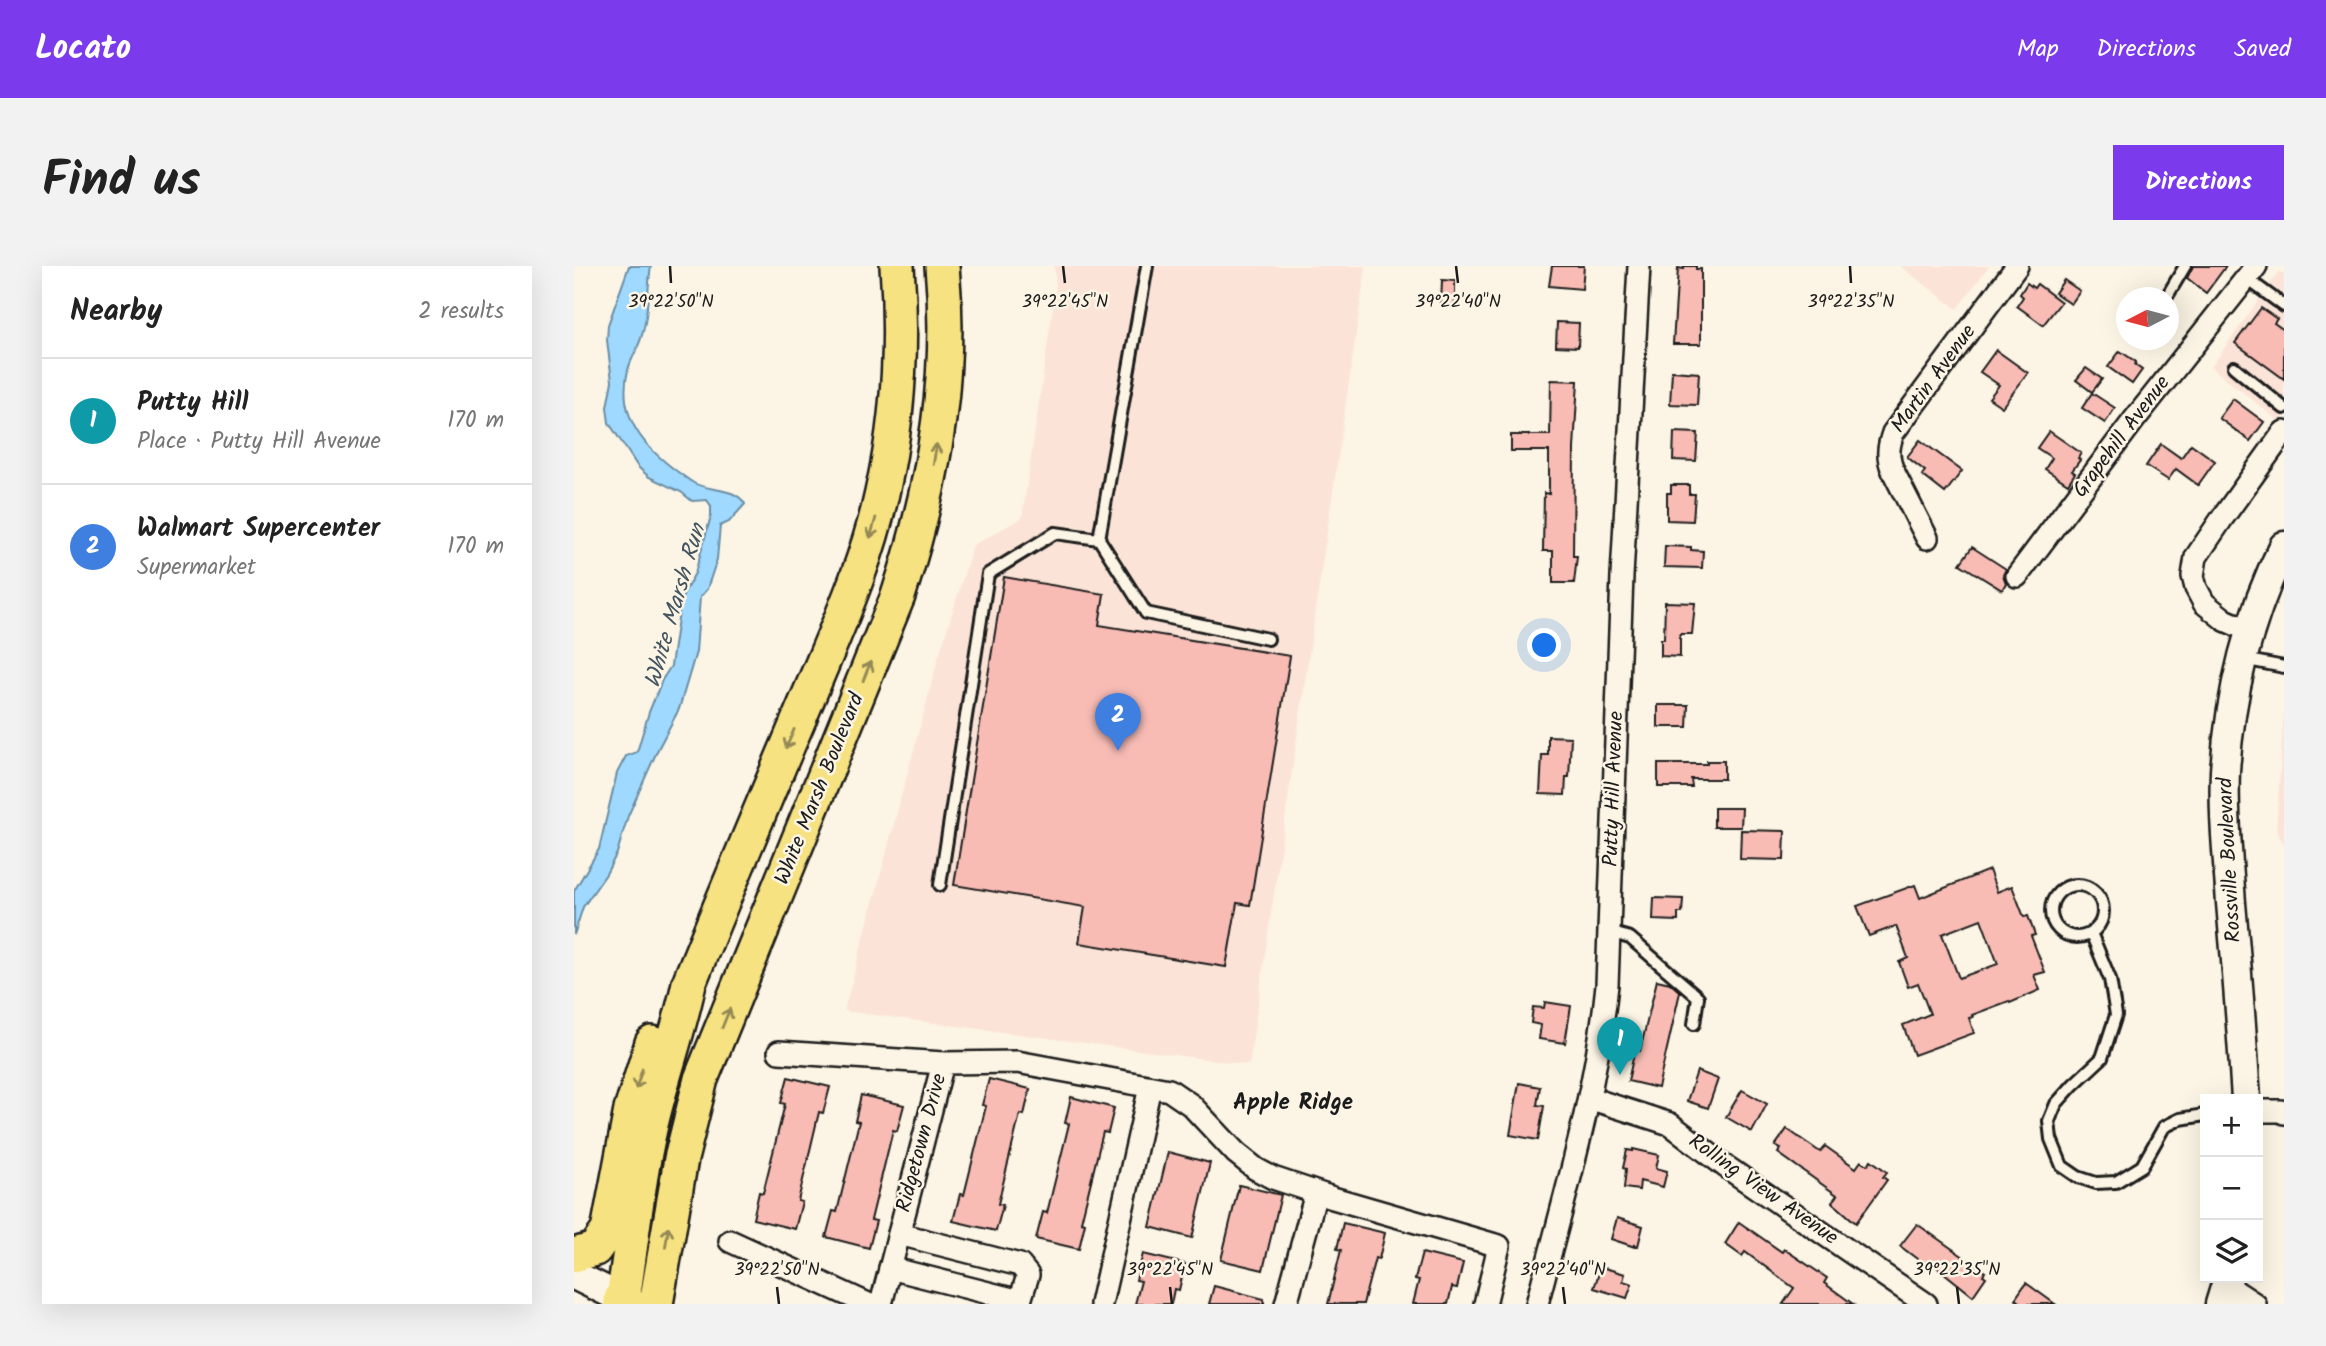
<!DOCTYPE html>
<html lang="en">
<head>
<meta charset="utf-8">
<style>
  :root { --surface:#fff; --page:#f2f2f2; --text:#222; --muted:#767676; --line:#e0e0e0; --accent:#7c3aed }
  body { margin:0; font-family:Kalam,sans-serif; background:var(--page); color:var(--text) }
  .controls { position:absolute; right:21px; bottom:21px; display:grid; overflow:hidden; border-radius:0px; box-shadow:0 7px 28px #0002 }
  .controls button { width:63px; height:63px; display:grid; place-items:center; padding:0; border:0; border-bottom:2px solid var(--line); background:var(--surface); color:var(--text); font:35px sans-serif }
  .compass { position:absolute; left:1542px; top:21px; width:63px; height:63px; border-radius:50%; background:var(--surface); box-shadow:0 7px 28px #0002; rotate:264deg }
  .you { position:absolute; left:971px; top:380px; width:24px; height:24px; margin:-18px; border:5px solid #fff; border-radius:50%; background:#1a73e8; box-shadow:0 0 0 10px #1a73e833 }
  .badge { display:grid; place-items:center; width:46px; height:46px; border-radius:50%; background:var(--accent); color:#fff; font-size:23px; font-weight:700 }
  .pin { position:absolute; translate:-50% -58px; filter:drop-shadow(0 2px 4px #0008) }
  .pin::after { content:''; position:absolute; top:37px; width:24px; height:21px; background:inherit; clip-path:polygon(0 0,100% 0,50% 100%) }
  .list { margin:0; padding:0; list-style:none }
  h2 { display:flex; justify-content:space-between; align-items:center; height:91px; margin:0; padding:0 28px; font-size:30px }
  h2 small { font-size:23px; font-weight:400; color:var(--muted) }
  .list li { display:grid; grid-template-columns:46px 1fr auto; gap:21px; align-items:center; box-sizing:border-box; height:126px; padding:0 28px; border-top:2px solid var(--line) }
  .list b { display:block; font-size:26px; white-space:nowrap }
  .list p { margin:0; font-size:23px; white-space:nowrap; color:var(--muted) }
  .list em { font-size:23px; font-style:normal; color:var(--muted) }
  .icon { flex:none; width:38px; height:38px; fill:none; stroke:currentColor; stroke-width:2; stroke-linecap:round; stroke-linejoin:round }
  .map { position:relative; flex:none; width:1710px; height:1038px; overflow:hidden; border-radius:0px }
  header { display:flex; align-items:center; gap:42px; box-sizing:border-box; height:98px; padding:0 35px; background:var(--accent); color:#fff }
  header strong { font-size:33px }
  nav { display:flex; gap:38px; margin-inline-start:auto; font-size:24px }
  .intro { display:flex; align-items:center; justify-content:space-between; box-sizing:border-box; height:168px; padding:0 42px }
  h1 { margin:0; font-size:49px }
  .button { padding:18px 32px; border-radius:0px; background:var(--accent); color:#fff; font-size:24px; font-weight:700 }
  main { display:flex; gap:42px; padding:0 42px }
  aside { flex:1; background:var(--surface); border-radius:0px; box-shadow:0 7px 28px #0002 }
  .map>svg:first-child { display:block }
</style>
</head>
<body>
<header>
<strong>Locato</strong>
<nav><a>Map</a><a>Directions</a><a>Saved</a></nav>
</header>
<div class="intro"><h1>Find us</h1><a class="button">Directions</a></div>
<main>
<aside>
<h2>Nearby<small>2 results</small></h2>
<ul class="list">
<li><span class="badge" style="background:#0f9aa8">1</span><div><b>Putty Hill</b><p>Place · Putty Hill Avenue</p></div><em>170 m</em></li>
<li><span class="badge" style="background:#3f7fe0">2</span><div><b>Walmart Supercenter</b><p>Supermarket</p></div><em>170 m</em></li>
</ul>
</aside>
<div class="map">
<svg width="1710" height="1038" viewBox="0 0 1710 1038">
  <rect width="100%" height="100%" fill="#fcf5e5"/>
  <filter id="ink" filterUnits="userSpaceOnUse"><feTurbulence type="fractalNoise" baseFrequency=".0143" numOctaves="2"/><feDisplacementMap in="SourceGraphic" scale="14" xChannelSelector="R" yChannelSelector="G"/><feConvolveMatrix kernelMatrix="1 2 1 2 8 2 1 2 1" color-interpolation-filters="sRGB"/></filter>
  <g filter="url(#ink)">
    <g fill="#fbe4d7">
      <path d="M480 0H792L675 799 270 745 364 393 399 279 448 252 482 20Z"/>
      <path d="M1326 0H1415L1383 43Z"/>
      <path d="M1705 5 1710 8V151L1706 156 1637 101Z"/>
      <path d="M1710 443V578L1702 564Z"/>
    </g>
    <path fill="#9fd9ff" stroke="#6b8da4" stroke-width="2" d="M55 0H77C73 22 75 48 68 69 65 81 57 92 54 104 41 157 78 189 118 216 133 226 161 220 171 238L155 256 146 260 143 293 133 323 126 331 122 386 105 443 84 483 54 550 43 587 32 608 9 641 0 669V625L25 583 43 507 52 490 63 486 75 446 88 414 97 400 106 339 110 327 121 307 137 250V240L133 234 118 235 107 226 75 211 64 201 35 157 33 141 38 115 33 74 34 59Z"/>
    <g fill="#f8bcb5" stroke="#1c1c1c" stroke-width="2" fill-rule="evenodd">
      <path d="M978 0H1010L1008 23 975 20Z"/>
      <path d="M1110 0H1122V3H1127V78H1099L1104 2 1110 3Z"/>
      <path d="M1619 0H1652L1632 27 1613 12Z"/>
      <path d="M868 14 881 15V40L867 39Z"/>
      <path d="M1490 14 1506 25 1497 38 1481 27Z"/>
      <path d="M1453 17 1460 22 1463 18 1487 36 1469 59 1443 40 1449 31 1446 28Z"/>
      <path d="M1687 42 1703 53 1700 57 1710 64V113L1661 77Z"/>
      <path d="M983 56 1005 57 1004 81 982 80Z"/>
      <path d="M1422 84 1454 107 1428 141 1415 132 1425 119 1406 106Z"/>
      <path d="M1546 85 1562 96 1561 99 1568 104 1558 118 1534 101Z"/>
      <path d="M1512 102 1528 113 1518 126 1502 114Z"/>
      <path d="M1098 105 1125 107 1123 139 1096 138Z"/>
      <path d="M977 114 1004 115 1000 182 999 290H1003L1000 317H979V285H969L970 227 975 228V185H937V169H976Z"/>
      <path d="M1518 127 1541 142 1531 157 1508 142Z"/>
      <path d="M1659 133 1690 156 1676 175 1645 152Z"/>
      <path d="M1475 165 1507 187 1504 192 1506 194 1498 205 1501 207 1494 218 1471 203 1478 192 1463 182Z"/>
      <path d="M1100 166 1124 167 1122 195 1099 194Z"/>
      <path d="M1346 174 1388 205 1371 227 1348 209 1351 205 1333 191Z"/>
      <path d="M1587 178 1607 192 1617 178 1641 195 1624 219 1602 203 1594 214 1572 200Z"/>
      <path d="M1097 219H1115V228H1121L1119 255 1093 254V227H1097Z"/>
      <path d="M1091 280 1117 281V284L1129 285 1128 302 1090 301Z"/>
      <path d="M1398 281 1432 303 1429 309 1432 317 1428 324 1386 298Z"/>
      <path d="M430 311 530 328 525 359 716 390 676 639 663 637 652 701 505 677 511 641 380 619Z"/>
      <path d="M1091 336 1121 337 1118 368H1106V391L1087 390V373H1090Z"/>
      <path d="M1084 439H1114L1113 461H1084Z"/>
      <path d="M974 470 997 471 995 511H992L991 529 966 528 968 489H974Z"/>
      <path d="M1133 495H1150V513H1117L1118 521H1084V498H1133Z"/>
      <path d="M1140 542H1168L1167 561H1140Z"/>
      <path d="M1167 564 1211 565 1210 594 1166 593Z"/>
      <path d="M1415 604 1423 626 1438 620 1450 651 1454 650 1461 669 1457 670 1471 706 1460 709 1466 724 1436 737 1435 735 1398 749 1399 751 1395 752 1400 767 1340 789 1329 759 1356 748 1344 717 1334 721 1325 696 1334 692 1322 660 1295 670 1283 640 1341 619 1346 632ZM1407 653 1424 698 1385 712 1368 668Z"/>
      <path d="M1080 632 1109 633 1108 647H1104V655L1079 654Z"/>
      <path d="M1083 714 1096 717 1106 726 1084 822 1054 815 1061 783 1066 785Z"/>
      <path d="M971 736 997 740 991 777 965 773 967 759 957 757 959 741 970 742Z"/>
      <path d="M1123 805 1144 813 1134 842 1113 835Z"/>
      <path d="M214 811 256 821 249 847 245 846 224 935 228 936 221 963 179 953 185 926 189 927 211 838 207 837Z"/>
      <path d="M415 813 456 823 450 849 446 848 424 938 429 939 422 965 379 955 386 928 390 929 412 840 408 839Z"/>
      <path d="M945 817 966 821 963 839 970 840 964 874 936 869Z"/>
      <path d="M1168 824 1193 838 1178 866 1152 851Z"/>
      <path d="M287 829 330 839 323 865 319 864 297 954 302 955 295 982 252 971 259 945 263 946 285 856 281 855Z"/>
      <path d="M497 831 540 842 534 867 529 866 507 956 511 957 505 983 462 973 469 946 473 947 495 858 491 857Z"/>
      <path d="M1213 863 1246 886 1251 880 1282 902 1287 895 1294 899 1297 894 1313 906 1309 911 1313 914 1282 957 1258 936 1263 929 1204 887 1207 883 1201 880Z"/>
      <path d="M1059 883 1085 889 1082 902 1093 905 1089 921 1066 915 1065 924 1050 922 1052 903 1049 902 1053 884 1059 885Z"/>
      <path d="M594 886 636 897 618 972 576 961Z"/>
      <path d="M665 919 707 929 689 1004 647 994Z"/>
      <path d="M1043 952 1069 960 1064 980 1061 979V981L1037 973Z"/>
      <path d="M1165 956 1208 986 1210 983 1253 1012 1250 1017 1279 1038H1209L1220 1022 1171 986 1168 990 1151 978Z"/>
      <path d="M769 957 811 967 805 993 801 992 789 1038H754L767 984 763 983Z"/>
      <path d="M1343 958 1411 1006 1409 1009 1412 1011 1399 1030 1359 998 1355 1002 1326 980Z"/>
      <path d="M848 987 889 997 883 1022 878 1021 874 1038H839L845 1014 841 1013Z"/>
      <path d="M569 988 611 998 605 1024 600 1023 597 1038H561L567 1015 562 1014Z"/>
      <path d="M1027 1001 1051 1008 1049 1015 1058 1018 1053 1032 1020 1022Z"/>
      <path d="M1452 1017 1481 1038H1448L1441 1033Z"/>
      <path d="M640 1020 690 1033V1038H635Z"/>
    </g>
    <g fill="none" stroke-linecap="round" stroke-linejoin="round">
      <defs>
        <g id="service">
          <path d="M573 0 525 273 572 347 694 373"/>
          <path d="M1672 12 1710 40"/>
          <path d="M1592 32 1611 0"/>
          <path d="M1660 101 1710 142"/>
          <path d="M1669 393 1710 401"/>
          <circle cx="1503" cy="645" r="26"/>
          <path d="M366 619 414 308 481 267 525 273"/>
          <path d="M1035 666 1056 672 1124 731 1120 758"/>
          <path d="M1517 667 1536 713 1542 749 1528 792 1499 819 1482 838 1475 855 1477 873 1488 900 1504 911 1522 917 1542 916 1568 900 1590 861 1606 853 1631 849"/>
        </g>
        <g id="minor">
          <path d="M1353 272 1319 205C1313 191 1314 181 1319 167L1443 0"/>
          <path d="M1443 310 1560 154 1682 0"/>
          <path d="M1676 365 1651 354 1630 337 1622 322 1619 310 1622 291 1647 254 1710 166"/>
          <path d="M205 786 369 797"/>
          <path d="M1015 832 1096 858 1151 900 1352 1038"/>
          <path d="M1684 845H1707L1710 847"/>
          <path d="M156 975 294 1038"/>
          <path d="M316 1002 446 1035 454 1009 446 999 325 968"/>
          <path d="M1652 1019 1681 1038"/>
          <path d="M307 1038 369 797 443 796 595 824 617 839 662 887 682 903 699 912 759 932 925 980 911 1038"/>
          <path d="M527 1038 576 821"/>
          <path d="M712 1038 742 927"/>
          <path d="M963 1038C990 932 1022 827 1033 719L1048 310 1065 0"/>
        </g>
        <g id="secondary">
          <path d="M1672 833C1668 768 1663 703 1657 637 1654 593 1649 549 1651 505 1656 428 1675 349 1710 280"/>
          <path d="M0 1009 59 1038"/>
          <path d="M1646 1038 1654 1012"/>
        </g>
        <g id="trunk">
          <path d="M0 989 21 983 34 965 57 844 78 777"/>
          <path d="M49 1033C58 976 63 919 76 863 87 813 105 766 115 717 154 620 195 524 236 427 263 362 293 297 308 227 325 152 329 77 323 0"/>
          <path d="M82 1038 107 893 127 813 324 330C359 223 379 113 368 0"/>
        </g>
        <path id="motorway" d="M49 1038V1033"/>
      </defs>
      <use href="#service" stroke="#1c1c1c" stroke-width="16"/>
      <use href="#minor" stroke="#1c1c1c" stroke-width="26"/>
      <use href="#secondary" stroke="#1c1c1c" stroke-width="33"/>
      <use href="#trunk" stroke="#1c1c1c" stroke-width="38"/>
      <use href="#motorway" stroke="#1c1c1c" stroke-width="42"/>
      <use href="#service" stroke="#fcf5e5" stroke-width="10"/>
      <use href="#minor" stroke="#fcf5e5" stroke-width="21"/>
      <use href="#secondary" stroke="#fcf5e5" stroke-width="28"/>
      <use href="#trunk" stroke="#f7e281" stroke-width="33"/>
      <use href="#motorway" stroke="#f7e281" stroke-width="37"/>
    </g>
    <defs><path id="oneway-shaft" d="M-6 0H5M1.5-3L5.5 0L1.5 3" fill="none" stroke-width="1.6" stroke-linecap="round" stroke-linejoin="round" transform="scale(1.75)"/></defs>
    <g stroke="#948954">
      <use href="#oneway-shaft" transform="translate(361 188) rotate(-81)"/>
      <use href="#oneway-shaft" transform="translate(299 262) rotate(106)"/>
      <use href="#oneway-shaft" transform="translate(293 405) rotate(-68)"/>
      <use href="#oneway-shaft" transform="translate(216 473) rotate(113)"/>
      <use href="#oneway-shaft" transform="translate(152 752) rotate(-68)"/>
      <use href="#oneway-shaft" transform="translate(65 813) rotate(108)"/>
      <use href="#oneway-shaft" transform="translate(93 971) rotate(-81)"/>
    </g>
  </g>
  <path fill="none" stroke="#1c1c1c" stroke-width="2.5" d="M96 0 97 17M489 0 491 17M882 0 884 17M1276 0 1277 17M203 1021 205 1038M596 1021 598 1038M989 1021 991 1038M1383 1021 1385 1038"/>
  <g text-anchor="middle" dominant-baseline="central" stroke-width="5" stroke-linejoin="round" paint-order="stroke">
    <g font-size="21" fill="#1c1c1c" stroke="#fcf5e5">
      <text transform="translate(1360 113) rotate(-54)">Martin Avenue</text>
      <text transform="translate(1548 171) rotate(-53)">Grapehill Avenue</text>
      <text transform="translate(246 523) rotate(-68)">White Marsh Boulevard</text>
      <text transform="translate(1040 523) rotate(-88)">Putty Hill Avenue</text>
      <text transform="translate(1656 594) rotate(-93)">Rossville Boulevard</text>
      <text transform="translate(348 877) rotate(-75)">Ridgetown Drive</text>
      <text transform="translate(1189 924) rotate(35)">Rolling View Avenue</text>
    </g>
    <g font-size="23" font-style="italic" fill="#435560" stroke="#fcf5e5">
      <text transform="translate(102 340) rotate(-74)">White Marsh Run</text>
    </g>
    <g font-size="23" font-weight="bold" fill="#1c1c1c" stroke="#fcf5e5">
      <text x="719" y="837">Apple Ridge</text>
    </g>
  </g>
  <g font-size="18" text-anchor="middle" fill="#1c1c1c" stroke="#fcf5e5" stroke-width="5" stroke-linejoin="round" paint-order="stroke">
    <text x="97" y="41">39°22'50"N</text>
    <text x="491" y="41">39°22'45"N</text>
    <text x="884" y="41">39°22'40"N</text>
    <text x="1277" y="41">39°22'35"N</text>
    <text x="203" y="1009">39°22'50"N</text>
    <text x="596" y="1009">39°22'45"N</text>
    <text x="989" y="1009">39°22'40"N</text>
    <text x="1383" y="1009">39°22'35"N</text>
  </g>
</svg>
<div class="controls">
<button>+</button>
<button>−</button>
<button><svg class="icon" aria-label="layers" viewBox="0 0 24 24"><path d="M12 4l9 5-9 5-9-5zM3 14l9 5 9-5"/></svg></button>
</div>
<svg class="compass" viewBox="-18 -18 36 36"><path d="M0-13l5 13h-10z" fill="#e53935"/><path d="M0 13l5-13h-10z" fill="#767676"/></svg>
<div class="you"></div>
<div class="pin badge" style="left:1046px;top:809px;background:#0f9aa8">1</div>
<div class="pin badge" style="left:544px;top:485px;background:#3f7fe0">2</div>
</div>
</main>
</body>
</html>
